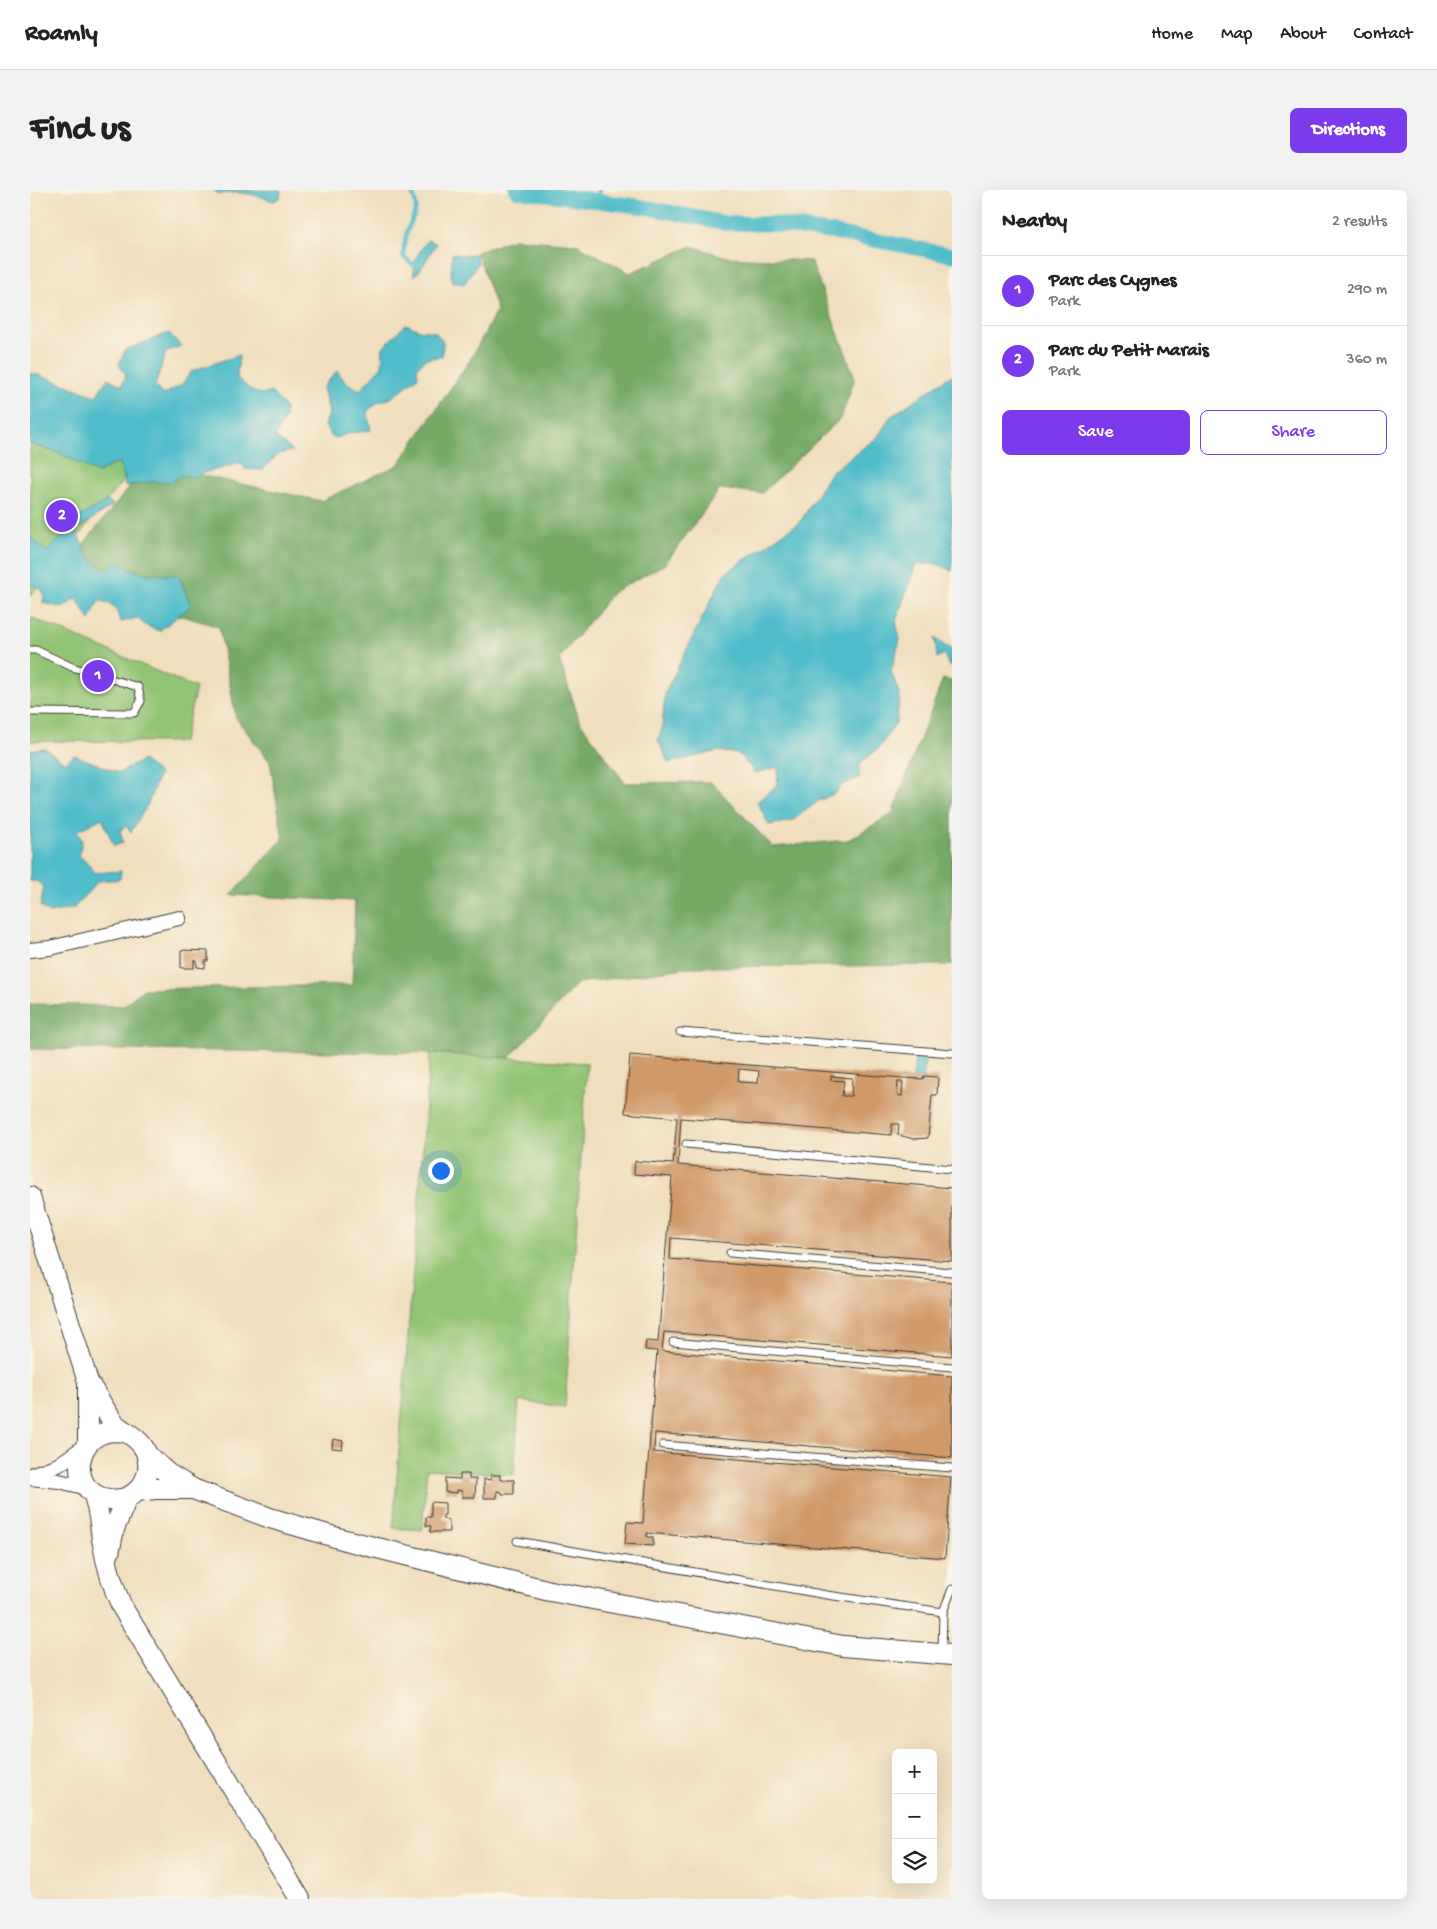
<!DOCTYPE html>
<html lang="en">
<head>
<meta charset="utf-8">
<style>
  :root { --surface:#fff; --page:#f2f2f2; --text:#222; --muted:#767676; --line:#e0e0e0; --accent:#7c3aed }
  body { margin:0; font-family:"Gochi Hand",sans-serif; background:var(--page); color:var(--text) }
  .controls { position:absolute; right:15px; bottom:15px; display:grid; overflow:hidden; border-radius:8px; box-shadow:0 5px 20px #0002 }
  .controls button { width:45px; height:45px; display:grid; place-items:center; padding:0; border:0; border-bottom:1px solid var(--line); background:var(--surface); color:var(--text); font:25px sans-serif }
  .you { position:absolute; left:410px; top:980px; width:18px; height:18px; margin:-12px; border:4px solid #fff; border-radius:50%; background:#1a73e8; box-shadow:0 0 0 8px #1a73e833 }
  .badge { display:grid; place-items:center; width:32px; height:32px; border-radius:50%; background:var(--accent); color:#fff; font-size:16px; font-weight:700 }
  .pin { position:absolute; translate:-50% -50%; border:2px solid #fff; box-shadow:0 1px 5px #0006 }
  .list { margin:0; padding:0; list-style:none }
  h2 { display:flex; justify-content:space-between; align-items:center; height:65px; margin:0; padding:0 20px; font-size:21px }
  h2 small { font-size:16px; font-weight:400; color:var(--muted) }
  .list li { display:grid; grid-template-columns:32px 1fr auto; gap:15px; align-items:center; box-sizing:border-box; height:70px; padding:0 20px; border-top:1px solid var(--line) }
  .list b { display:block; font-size:19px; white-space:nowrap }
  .list p { margin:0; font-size:16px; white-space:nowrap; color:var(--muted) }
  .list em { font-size:16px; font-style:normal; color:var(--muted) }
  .actions { display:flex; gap:10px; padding:15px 20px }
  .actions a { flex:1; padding:11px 0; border:1px solid var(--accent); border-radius:8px; text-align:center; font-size:18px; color:var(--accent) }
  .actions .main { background:var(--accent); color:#fff }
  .icon { flex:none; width:28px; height:28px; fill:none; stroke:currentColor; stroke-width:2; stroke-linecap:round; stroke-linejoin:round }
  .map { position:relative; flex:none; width:922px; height:1709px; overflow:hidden; border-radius:8px }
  header { display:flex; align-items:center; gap:30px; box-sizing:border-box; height:70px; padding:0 25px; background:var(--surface); border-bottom:1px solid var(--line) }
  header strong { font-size:24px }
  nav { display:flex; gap:28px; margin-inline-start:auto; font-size:18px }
  .intro { display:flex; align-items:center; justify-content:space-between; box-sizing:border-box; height:120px; padding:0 30px }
  h1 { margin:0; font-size:35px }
  .button { padding:12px 22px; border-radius:8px; background:var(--accent); color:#fff; font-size:18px; font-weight:700 }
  main { display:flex; gap:30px; padding:0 30px }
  aside { flex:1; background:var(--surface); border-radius:8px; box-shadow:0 5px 20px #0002 }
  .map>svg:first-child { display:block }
</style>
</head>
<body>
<header>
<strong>Roamly</strong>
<nav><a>Home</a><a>Map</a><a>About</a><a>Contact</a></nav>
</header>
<div class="intro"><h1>Find us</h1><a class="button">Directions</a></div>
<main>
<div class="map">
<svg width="922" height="1709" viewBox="0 0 922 1709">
  <rect width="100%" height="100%" fill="#fcf5e5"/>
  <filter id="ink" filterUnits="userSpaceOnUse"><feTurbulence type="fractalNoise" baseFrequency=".02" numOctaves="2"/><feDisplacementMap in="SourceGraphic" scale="10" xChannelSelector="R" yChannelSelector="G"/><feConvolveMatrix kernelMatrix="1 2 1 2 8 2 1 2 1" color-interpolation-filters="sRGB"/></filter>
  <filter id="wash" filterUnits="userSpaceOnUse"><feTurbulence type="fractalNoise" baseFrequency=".0096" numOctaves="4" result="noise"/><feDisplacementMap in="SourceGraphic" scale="20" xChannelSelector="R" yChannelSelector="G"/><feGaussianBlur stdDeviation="1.12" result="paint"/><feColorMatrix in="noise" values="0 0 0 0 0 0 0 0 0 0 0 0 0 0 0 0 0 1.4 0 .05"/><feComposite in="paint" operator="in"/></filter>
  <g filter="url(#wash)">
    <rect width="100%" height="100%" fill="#f0debd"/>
    <g fill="#92c475" stroke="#577048">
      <path d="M0 227 129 246 0 406Z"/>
      <path d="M0 427 166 498 153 552 0 551Z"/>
      <path d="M400 863 557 873 535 1217 489 1211 484 1285 397 1279 392 1340 363 1338Z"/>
    </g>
    <path fill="#75aa66" stroke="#486341" d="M484 49 546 54 600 83 662 56 696 67 781 71 825 188 811 228 732 303 690 299 635 374 583 402 529 469 550 532 595 593 681 592 743 657 818 650 862 624 913 489 922 491V775L662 777 548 793 479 868 400 863 0 859V814L93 816 114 799 322 795 325 711 201 705 253 649 240 572 206 528 189 437 26 388 118 274 291 311 368 275 440 170 467 120 447 62Z"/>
    <g fill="#50bcca" stroke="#366c73">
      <path d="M186 0H251L250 8 243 11C225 4 206 0 188 5L185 2Z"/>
      <path d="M398 50 407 54C398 64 395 77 384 86 382 71 388 63 398 50Z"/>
      <path d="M446 63 448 73 434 94 423 92 421 86 422 64 437 65Z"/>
      <path d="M376 134 389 140 405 142 413 151 412 166 395 169 387 178 388 187 361 208 348 212 337 222 341 240C329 243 318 241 308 248L302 247 295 236 299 223 293 197 307 181 316 192 330 200 352 176 353 157Z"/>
      <path d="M139 143 151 156 136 162 125 196 133 205 151 195 162 181 209 165 207 188C217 197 227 208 241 202L255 217V228L245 247 263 261 248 264 233 280 215 279 212 273 173 283 166 287 152 285 142 292H121L95 296 94 286 88 272 68 283 29 263 0 254V183C23 188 44 199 66 206L78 188 92 196 96 185 89 175 95 160Z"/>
      <path d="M922 185V381L907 374H886L866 431 870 450 861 481 870 506 866 533 849 558 830 573 829 588 812 595 805 603 787 612 762 631 739 635 727 612 747 595 748 577 725 583 709 564 688 561 638 573 628 549 632 538 635 503 694 384 770 332 801 282 848 247 860 227Z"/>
      <path d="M77 311 83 315 46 340 56 364 75 381 86 372 110 383 149 386 161 416 129 441 115 435 107 428 91 432 84 416 69 410 60 430 46 408 33 418 13 413 14 402 2 394 0 395V346L17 362 51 326Z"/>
      <path d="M905 448 915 456 922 459V476H919L914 464 907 468Z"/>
      <path d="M15 558 35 573 44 565 89 583 113 570 129 584 118 614 101 642 96 636 90 640 93 653 84 656 72 628 47 641 52 651 49 665 66 683 91 681 90 689 68 691 44 718 19 723 10 716 14 697 6 691H0V560Z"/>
      <path d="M885 868 895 869 893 889 883 888Z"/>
    </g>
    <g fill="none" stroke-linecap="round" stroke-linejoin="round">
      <g stroke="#50bcca" stroke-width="4.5">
        <path d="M380 0C392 19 383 24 377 42 375 49 374 58 373 66L383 75"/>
        <path d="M568 11 569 0"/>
      </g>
      <path stroke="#50bcca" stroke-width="15" d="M486 0 614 17 695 33 744 34 806 43 922 65"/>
    </g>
    <g id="blocks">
      <g fill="#cf9969" fill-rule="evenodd">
        <path d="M151 760 178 761V771H175V778L167 777V771H164V778H151Z"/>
        <path d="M600 865 873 888 893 889 894 886 908 887 907 905H902L898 948 884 949 868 945 869 934H862L861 945 651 928 648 975 922 998V1071L641 1048 640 1069 922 1092V1166L634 1142 632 1161 922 1186V1268L625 1243 624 1262 921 1287 915 1368 617 1343V1347H623V1356L595 1354 597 1332 613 1333 627 1161 615 1160 616 1151 628 1152 642 987 604 984 605 971 643 974 647 928 595 923ZM709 879 729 881 728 893 708 892ZM801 886 822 888 821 906H812L814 891 801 890ZM868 892H873L872 906 867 905Z"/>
        <path d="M303 1249 313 1251 312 1259 302 1258Z"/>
        <path d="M430 1284H439V1289H446L445 1307H432V1301L427 1300V1303L415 1302V1288L430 1289Z"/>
        <path d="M461 1285H470V1290H484V1304H472V1302L467 1301V1308H454V1289L461 1290Z"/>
        <path d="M401 1312 415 1313V1325H413V1329L419 1330V1342H400L401 1336H396V1327H401Z"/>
      </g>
    </g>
  </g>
  <g filter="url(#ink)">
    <use href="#blocks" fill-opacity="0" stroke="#3c3934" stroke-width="1"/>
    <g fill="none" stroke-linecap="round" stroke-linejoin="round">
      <defs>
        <g id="lane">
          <path d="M0 460H6L42 477 108 497 111 511 104 523 0 522"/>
          <path d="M650 842 922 863"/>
          <path d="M656 954 922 979"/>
          <path d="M700 1063 922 1082"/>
          <path d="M643 1152 922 1177"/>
          <path d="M633 1255 922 1278"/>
          <path d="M487 1351 797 1405 913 1422 912 1464"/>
          <path d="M913 1422 922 1399"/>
        </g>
        <g id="street">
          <path d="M0 760 20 758 149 728"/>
          <path d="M0 1285 28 1275 55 1256"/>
          <path d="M0 1288 29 1291 58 1298"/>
        </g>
        <g id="secondary">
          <path d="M0 1007 58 1192 83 1232C90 1240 100 1243 107 1250 121 1262 122 1284 110 1298 102 1307 91 1311 79 1309 34 1304 43 1233 94 1242"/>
          <path d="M58 1253V1194"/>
          <path d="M117 1265 137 1283 163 1299 240 1328 315 1350 520 1401 813 1456 922 1465"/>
          <path d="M107 1301 125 1299H163"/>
          <path d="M63 1303C69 1319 70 1333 72 1349 76 1373 82 1395 92 1417L270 1709"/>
          <path d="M79 1363 84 1339 97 1308"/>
        </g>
      </defs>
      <use href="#lane" stroke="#3c3934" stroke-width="9"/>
      <use href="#street" stroke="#3c3934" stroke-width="16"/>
      <use href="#secondary" stroke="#3c3934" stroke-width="22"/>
      <use href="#lane" stroke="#fff" stroke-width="7"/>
      <use href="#street" stroke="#fff" stroke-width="14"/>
      <use href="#secondary" stroke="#fff" stroke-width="20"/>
    </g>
  </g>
</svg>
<div class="controls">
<button>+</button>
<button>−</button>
<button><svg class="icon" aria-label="layers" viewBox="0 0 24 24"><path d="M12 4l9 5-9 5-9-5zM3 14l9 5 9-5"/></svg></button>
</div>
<div class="you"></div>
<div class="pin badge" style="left:68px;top:486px">1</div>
<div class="pin badge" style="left:32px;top:326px">2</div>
</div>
<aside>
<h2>Nearby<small>2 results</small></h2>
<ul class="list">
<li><span class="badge">1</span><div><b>Parc des Cygnes</b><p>Park</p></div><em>290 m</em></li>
<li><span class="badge">2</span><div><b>Parc du Petit Marais</b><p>Park</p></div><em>360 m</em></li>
</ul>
<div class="actions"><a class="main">Save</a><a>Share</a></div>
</aside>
</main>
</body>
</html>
